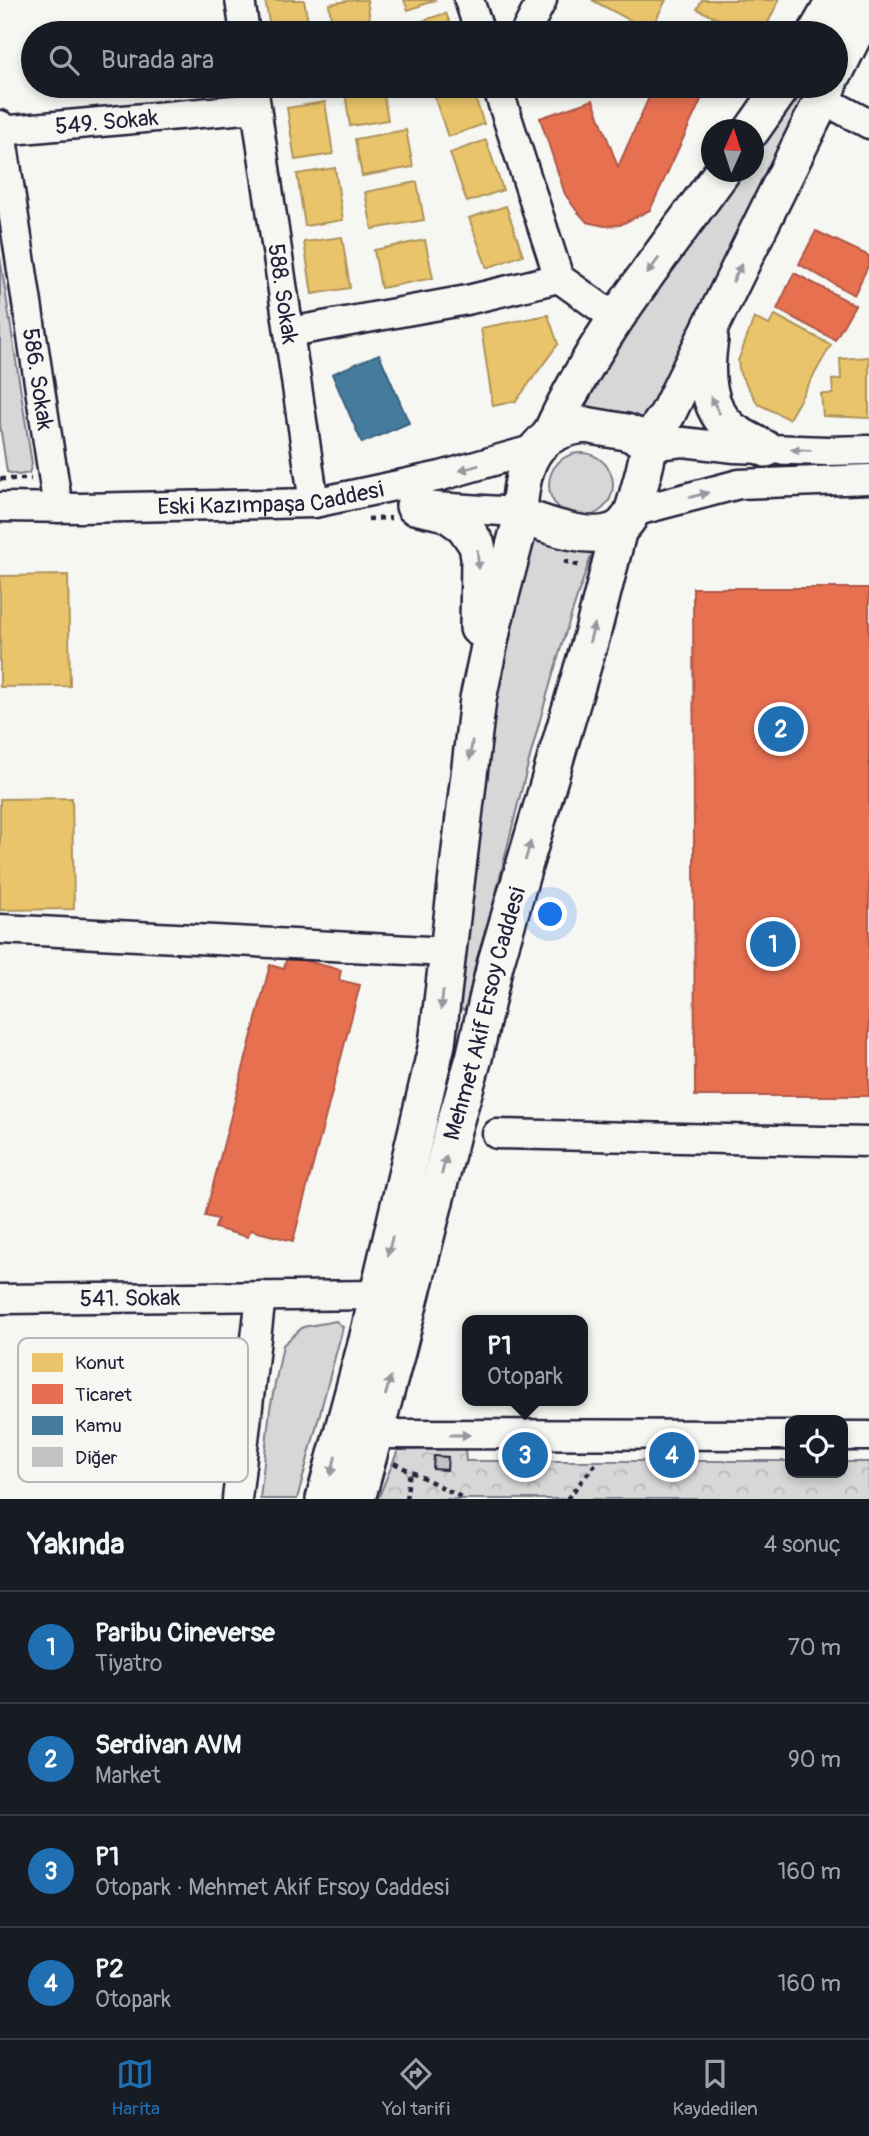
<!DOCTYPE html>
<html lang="tr">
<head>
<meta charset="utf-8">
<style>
  :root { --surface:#171b24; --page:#20242c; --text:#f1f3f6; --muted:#9ea1a6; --line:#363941; --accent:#1f6fb2 }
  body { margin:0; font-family:Pangolin,sans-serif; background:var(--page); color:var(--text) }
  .controls { position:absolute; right:21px; bottom:21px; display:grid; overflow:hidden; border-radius:14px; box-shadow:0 4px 10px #0003 }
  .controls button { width:63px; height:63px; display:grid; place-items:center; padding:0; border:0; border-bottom:2px solid var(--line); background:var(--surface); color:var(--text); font:35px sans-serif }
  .compass { position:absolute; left:701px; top:119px; width:63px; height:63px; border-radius:50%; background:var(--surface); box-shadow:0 4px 10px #0003; rotate:3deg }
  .you { position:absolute; left:551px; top:915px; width:24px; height:24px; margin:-18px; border:5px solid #fff; border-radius:50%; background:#1a73e8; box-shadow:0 0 0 10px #1a73e833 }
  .badge { display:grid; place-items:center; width:46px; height:46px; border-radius:50%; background:var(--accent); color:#fff; font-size:23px; font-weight:700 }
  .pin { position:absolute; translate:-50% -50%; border:4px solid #fff; box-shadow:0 2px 7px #0006 }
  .popup { position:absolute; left:462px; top:1315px; width:126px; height:91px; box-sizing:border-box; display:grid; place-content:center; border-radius:14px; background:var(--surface); filter:drop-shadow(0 2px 5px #0005); font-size:23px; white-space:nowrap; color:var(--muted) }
  .popup b { font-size:26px; color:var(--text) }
  .popup::after { content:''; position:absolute; left:50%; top:100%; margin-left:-14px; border:14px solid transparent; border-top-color:var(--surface) }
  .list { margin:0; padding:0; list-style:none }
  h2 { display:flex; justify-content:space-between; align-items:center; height:91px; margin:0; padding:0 28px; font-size:30px }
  h2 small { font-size:23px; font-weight:400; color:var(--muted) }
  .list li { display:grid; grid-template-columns:46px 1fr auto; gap:21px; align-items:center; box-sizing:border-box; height:112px; padding:0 28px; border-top:2px solid var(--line) }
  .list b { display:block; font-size:26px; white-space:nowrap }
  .list p { margin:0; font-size:23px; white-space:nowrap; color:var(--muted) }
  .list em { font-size:23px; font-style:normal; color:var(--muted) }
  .icon { flex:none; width:38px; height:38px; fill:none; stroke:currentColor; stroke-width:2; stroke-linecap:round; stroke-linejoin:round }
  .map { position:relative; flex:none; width:869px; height:1499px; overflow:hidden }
  .search { position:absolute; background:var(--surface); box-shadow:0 4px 10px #0003; left:21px; right:21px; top:21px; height:77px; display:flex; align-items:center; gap:18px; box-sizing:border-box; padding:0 24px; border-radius:38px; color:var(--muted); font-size:26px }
  .sheet { height:539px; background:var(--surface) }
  nav { display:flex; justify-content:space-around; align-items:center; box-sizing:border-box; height:98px; border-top:2px solid var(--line); background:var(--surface); font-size:19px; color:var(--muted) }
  nav a { display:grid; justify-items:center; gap:4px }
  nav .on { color:var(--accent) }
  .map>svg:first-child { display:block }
</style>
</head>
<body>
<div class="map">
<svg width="869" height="1499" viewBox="0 0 869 1499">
  <defs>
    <pattern id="forest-crowns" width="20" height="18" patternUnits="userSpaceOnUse" patternTransform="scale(1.75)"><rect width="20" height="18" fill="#d7d7d7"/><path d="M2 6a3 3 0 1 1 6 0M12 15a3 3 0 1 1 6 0" fill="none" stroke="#b8b8b9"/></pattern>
  </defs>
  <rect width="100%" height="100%" fill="#f6f6f2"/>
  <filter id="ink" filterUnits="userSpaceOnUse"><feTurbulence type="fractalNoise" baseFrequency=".0143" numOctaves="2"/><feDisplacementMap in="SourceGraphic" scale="14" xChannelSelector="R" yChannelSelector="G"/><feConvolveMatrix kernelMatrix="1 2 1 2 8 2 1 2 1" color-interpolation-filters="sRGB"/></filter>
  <g filter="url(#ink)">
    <g fill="#d7d7d7" stroke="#7c7c89" stroke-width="2">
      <path d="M791 86H812L643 424 580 416 605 366 732 172H754V141Z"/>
      <path d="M0 257 32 464 29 473 18 475 7 472 0 425Z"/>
      <circle cx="581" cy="485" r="32"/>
      <path d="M528 537 593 551C539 701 505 857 468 1011L453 1007 474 776Z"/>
      <path d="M336 1321 343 1327 297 1499H260L270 1409 283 1345 303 1327Z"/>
    </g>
    <path fill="url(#forest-crowns)" stroke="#7c7c89" stroke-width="2" d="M465 1449 466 1461H790V1473H843V1462H869V1499H378L398 1450Z"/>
    <g fill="#e9c46a" stroke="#ad935c" stroke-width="2">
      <path d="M265 0H304L308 22 270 27Z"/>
      <path d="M353 0H367L372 33H333L329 4Z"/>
      <path d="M404 0H436L408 10Z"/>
      <path d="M592 0H666L650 31Z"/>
      <path d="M702 0H779L763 33H748L697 9Z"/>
      <path d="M446 13 454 33H413L410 25Z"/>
      <path d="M281 86H320V88L282 94Z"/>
      <path d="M344 86H382L388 120 350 126Z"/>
      <path d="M436 86H471L484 124 448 137 431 87Z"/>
      <path d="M325 102 333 154 295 160 287 108Z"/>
      <path d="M406 130 413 167 362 176 355 139Z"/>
      <path d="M486 140 503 190 467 202 450 153Z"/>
      <path d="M335 168 343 220 305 226 297 174Z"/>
      <path d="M417 182 424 220 372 229 365 192Z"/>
      <path d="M506 206 523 255 487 268 469 218Z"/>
      <path d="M342 237 350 288 312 294 304 242Z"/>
      <path d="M425 240 433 278 381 288 374 250Z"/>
      <path d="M548 315 558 344 516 401 493 406 481 328Z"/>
      <path d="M775 315 831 345 789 419 758 404 740 374 738 361 754 318 769 325Z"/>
      <path d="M869 357V418L823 416 821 394H833L832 380 841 379 840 359Z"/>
      <path d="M68 575 70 686 0 687V576Z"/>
      <path d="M72 798 74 909 0 910V799Z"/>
    </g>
    <g fill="#e76f51" stroke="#ac584a" stroke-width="2">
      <path d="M654 86 707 87 650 210 620 225 604 226 587 222 576 210 565 194 540 118 593 100 618 167Z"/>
      <path d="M816 231 869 256V264L854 295 799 264Z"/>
      <path d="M794 273 855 305 835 340 777 309Z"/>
      <path d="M693 588H869V1096H695Z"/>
      <path d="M287 956 341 970 339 980 360 985 293 1241 250 1230 248 1237 215 1228 218 1219 205 1216 270 965 284 969Z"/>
    </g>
    <path fill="#457b9d" stroke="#3a6080" stroke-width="2" d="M379 354 409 423 362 443 332 374Z"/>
    <path fill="#c2c2c4" stroke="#22223b" stroke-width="2" d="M434 1456 448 1457 447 1470 433 1469Z"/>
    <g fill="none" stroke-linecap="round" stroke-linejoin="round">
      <defs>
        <g id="minor">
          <path d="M240 0 245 33"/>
          <path d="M469 0 480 33"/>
          <path d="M525 33 542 0"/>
          <path id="s1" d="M253 86 314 503"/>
          <path d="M497 86 559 278 615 318"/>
          <path d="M822 99 869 124"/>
          <path id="s2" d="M0 125 58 508"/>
          <path id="s3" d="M0 131 256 108"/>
          <path d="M290 332 467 300 559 278"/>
          <path d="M648 446 683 442 735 448 827 451 869 450"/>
          <path id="s4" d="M0 507 81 508 314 503 441 476 535 449"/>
          <path d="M434 507 519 512"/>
          <path d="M633 512 739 484 869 479"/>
          <path d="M0 929 448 952"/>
          <path d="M497 1134 869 1142"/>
          <path id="s5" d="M0 1299 378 1295"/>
          <path d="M375 1434 790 1435"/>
          <path d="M843 1436H869"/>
          <path d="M237 1499 261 1296"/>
        </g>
        <g id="major">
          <path d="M816 33 835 0"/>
          <path d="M836 71 869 5"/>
          <path d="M752 130 783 86"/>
          <path d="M710 339C705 371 705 407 732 430 742 437 755 443 766 449"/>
          <path d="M585 425 626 432 648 441C649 457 643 474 639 489 635 503 633 517 621 527 597 545 546 525 522 516L519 512C522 465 532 431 585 425Z"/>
          <path d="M550 435C593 339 661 256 722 172"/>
          <path d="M648 441 667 415 829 86"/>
          <path d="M414 506 446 513 464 526 477 545 479 558 478 628"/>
          <path d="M324 1499 367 1340 437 1044 478 699 495 618 522 516"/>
          <path id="s6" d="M357 1499 397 1352 453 1130 474 1058 495 965 592 635 619 529"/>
        </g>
      </defs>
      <use href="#minor" stroke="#22223b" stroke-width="33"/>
      <use href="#major" stroke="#22223b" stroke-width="40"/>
      <g stroke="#22223b" stroke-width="4.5" stroke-dasharray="5 5" stroke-linecap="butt">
        <path d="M0 479H31"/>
        <path d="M368 519 391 518"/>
        <path d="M564 561 583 567"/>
        <path d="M394 1463 465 1499"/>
        <path d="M406 1499 410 1471"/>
        <path d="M567 1499 597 1462"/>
      </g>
      <use href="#minor" stroke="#f6f6f2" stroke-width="28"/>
      <use href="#major" stroke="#f6f6f2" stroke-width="35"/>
    </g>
    <defs><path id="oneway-solid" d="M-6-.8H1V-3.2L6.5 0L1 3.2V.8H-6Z" transform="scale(1.75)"/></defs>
    <g fill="#9797a0">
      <use href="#oneway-solid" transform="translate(653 266) rotate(126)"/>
      <use href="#oneway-solid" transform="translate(737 273) rotate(-64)"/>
      <use href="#oneway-solid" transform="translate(715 405) rotate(-117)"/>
      <use href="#oneway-solid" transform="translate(801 450) rotate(-178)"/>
      <use href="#oneway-solid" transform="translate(469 468) rotate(164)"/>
      <use href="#oneway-solid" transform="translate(699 495) rotate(-15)"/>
      <use href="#oneway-solid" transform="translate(478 560) rotate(87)"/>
      <use href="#oneway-solid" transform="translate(592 633) rotate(-74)"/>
      <use href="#oneway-solid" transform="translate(471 750) rotate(97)"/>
      <use href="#oneway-solid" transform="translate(528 851) rotate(-74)"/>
      <use href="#oneway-solid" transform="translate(442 1000) rotate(97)"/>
      <use href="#oneway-solid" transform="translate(444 1165) rotate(-76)"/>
      <use href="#oneway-solid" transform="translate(390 1246) rotate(104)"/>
      <use href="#oneway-solid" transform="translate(388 1386) rotate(-75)"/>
      <use href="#oneway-solid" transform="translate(460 1435)"/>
      <use href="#oneway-solid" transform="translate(333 1466) rotate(105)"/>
    </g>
  </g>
  <g text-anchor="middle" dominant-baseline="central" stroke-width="7" stroke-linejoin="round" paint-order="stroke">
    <g font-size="23" fill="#22223b" stroke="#f6f6f2">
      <text stroke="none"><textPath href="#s3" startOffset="107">549. Sokak</textPath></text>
      <text stroke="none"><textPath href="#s1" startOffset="210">588. Sokak</textPath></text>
      <text stroke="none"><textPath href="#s2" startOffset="257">586. Sokak</textPath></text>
      <text stroke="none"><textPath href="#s4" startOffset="271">Eski Kazımpaşa Caddesi</textPath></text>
      <text stroke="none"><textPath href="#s6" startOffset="502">Mehmet Akif Ersoy Caddesi</textPath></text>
      <text stroke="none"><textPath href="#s5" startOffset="130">541. Sokak</textPath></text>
    </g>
  </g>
  <rect x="18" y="1338" width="230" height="144" rx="10" fill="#f6f6f2" stroke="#b6b6bb" stroke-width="2"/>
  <rect x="32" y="1353" width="31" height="19" fill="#e9c46a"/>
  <rect x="32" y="1384" width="31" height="20" fill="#e76f51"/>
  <rect x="32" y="1416" width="31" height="19" fill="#457b9d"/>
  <rect x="32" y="1447" width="31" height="20" fill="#c2c2c4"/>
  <g font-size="19" fill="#22223b">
    <text x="75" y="1369">Konut</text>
    <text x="75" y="1401">Ticaret</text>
    <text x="75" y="1432">Kamu</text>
    <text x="75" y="1464">Diğer</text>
  </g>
</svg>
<div class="controls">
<button><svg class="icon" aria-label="locate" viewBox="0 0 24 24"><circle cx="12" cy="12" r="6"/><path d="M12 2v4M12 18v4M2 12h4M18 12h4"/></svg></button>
</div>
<svg class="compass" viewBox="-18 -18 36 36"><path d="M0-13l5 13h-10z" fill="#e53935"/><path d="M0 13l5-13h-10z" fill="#9ea1a6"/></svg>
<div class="you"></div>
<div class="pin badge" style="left:773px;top:944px">1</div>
<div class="pin badge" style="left:781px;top:729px">2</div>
<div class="pin badge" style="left:525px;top:1455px">3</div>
<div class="popup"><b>P1</b>Otopark</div>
<div class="pin badge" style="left:672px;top:1455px">4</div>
<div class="search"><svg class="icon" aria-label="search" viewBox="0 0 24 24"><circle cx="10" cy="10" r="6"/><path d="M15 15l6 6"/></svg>Burada ara</div>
</div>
<section class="sheet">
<h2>Yakında<small>4 sonuç</small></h2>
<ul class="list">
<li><span class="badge">1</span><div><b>Paribu Cineverse</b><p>Tiyatro</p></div><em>70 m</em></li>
<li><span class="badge">2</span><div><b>Serdivan AVM</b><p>Market</p></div><em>90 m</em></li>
<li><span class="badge">3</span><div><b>P1</b><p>Otopark · Mehmet Akif Ersoy Caddesi</p></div><em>160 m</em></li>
<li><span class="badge">4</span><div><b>P2</b><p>Otopark</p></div><em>160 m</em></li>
</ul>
</section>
<nav>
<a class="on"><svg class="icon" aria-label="map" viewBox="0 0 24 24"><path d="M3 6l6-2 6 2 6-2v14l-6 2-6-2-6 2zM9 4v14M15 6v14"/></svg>Harita</a>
<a><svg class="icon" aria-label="directions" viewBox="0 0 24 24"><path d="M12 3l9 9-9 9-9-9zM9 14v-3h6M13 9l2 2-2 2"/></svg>Yol tarifi</a>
<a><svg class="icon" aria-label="saved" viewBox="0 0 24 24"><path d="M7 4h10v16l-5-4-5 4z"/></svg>Kaydedilen</a>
</nav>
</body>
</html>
